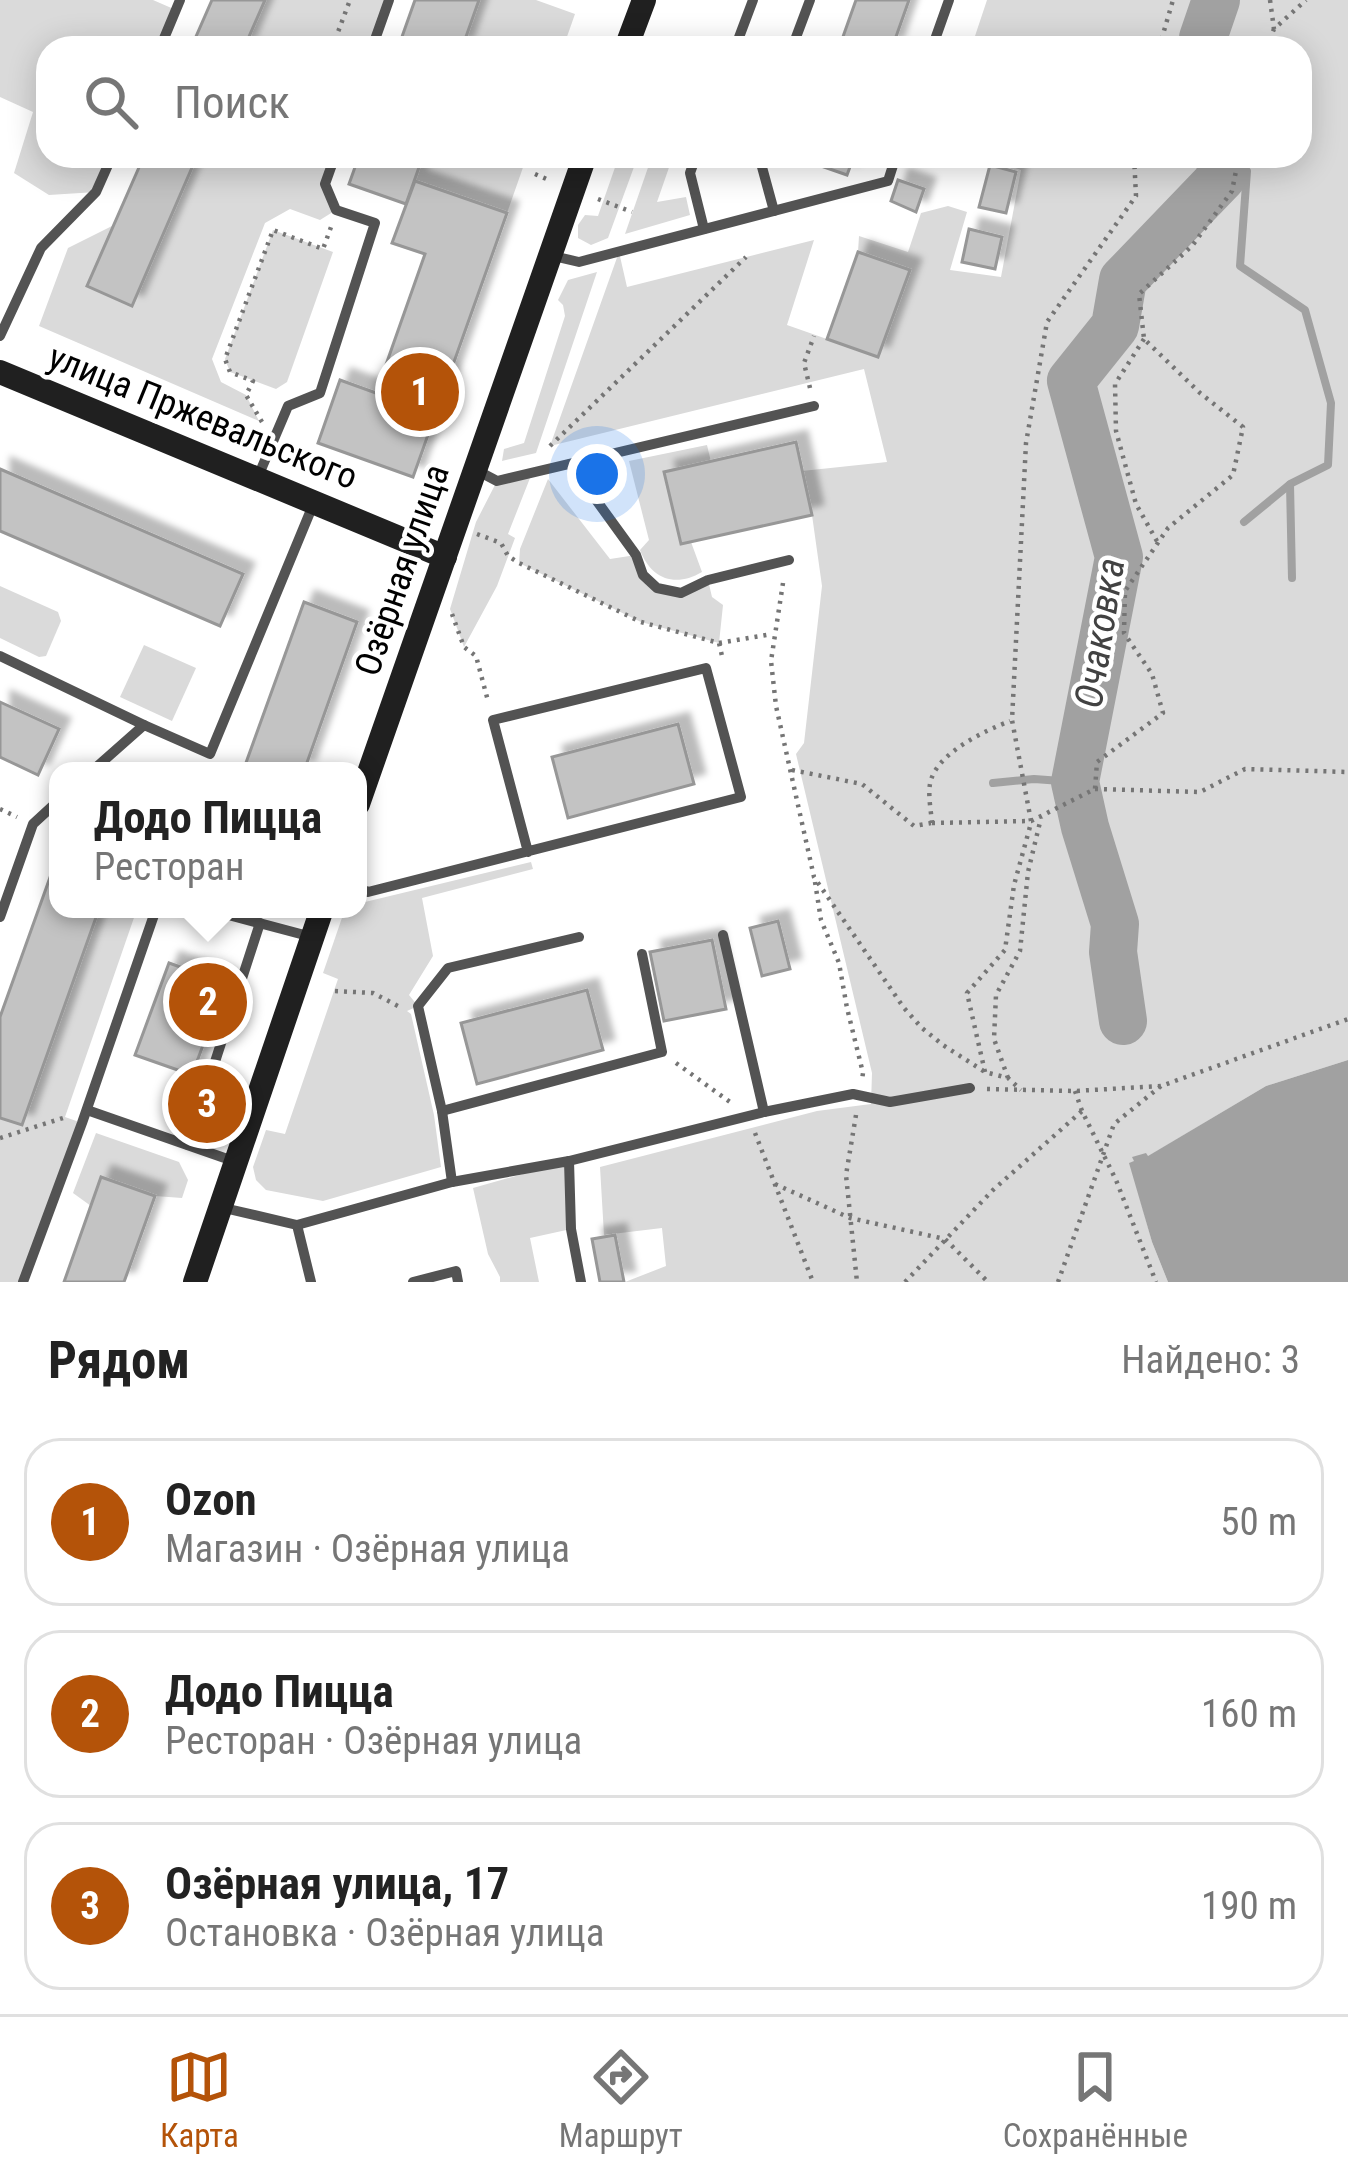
<!DOCTYPE html>
<html lang="ru">
<head>
<meta charset="utf-8">
<style>
  :root { --surface:#fff; --page:#f6f6f6; --text:#222; --muted:#767676; --line:#e0e0e0; --accent:#b45309 }
  body { margin:0; font-family:"Roboto Condensed",sans-serif; background:var(--page); color:var(--text) }
  .you { position:absolute; left:597px; top:474px; width:42px; height:42px; margin:-30px; border:9px solid #fff; border-radius:50%; background:#1a73e8; box-shadow:0 0 0 18px #1a73e833 }
  .badge { display:grid; place-items:center; width:78px; height:78px; border-radius:50%; background:var(--accent); color:#fff; font-size:39px; font-weight:700 }
  .pin { position:absolute; translate:-50% -50%; border:6px solid #fff; box-shadow:0 3px 12px #0006 }
  .popup { position:absolute; left:49px; top:762px; width:318px; height:156px; box-sizing:border-box; display:grid; place-content:center; border-radius:24px; background:var(--surface); filter:drop-shadow(0 3px 9px #0005); font-size:39px; white-space:nowrap; color:var(--muted) }
  .popup b { font-size:45px; color:var(--text) }
  .popup::after { content:''; position:absolute; left:50%; top:100%; margin-left:-24px; border:24px solid transparent; border-top-color:var(--surface) }
  .list { margin:0; padding:0; list-style:none }
  h2 { display:flex; justify-content:space-between; align-items:center; height:156px; margin:0; padding:0 48px; font-size:51px }
  h2 small { font-size:39px; font-weight:400; color:var(--muted) }
  .list li { display:grid; grid-template-columns:78px 1fr auto; gap:36px; align-items:center; box-sizing:border-box; height:168px; margin:0 24px 24px; padding:0 24px; border:3px solid var(--line); border-radius:36px }
  .list b { display:block; font-size:45px; white-space:nowrap }
  .list p { margin:0; font-size:39px; white-space:nowrap; color:var(--muted) }
  .list em { font-size:39px; font-style:normal; color:var(--muted) }
  .icon { flex:none; width:66px; height:66px; fill:none; stroke:currentColor; stroke-width:2; stroke-linecap:round; stroke-linejoin:round }
  .map { position:relative; flex:none; width:1348px; height:1282px; overflow:hidden }
  .search { position:absolute; background:var(--surface); box-shadow:0 6px 30px #0003; left:36px; right:36px; top:36px; height:132px; display:flex; align-items:center; gap:30px; box-sizing:border-box; padding:0 42px; border-radius:36px; color:var(--muted); font-size:45px }
  .sheet { height:732px; background:var(--surface) }
  nav { display:flex; justify-content:space-around; align-items:center; box-sizing:border-box; height:168px; border-top:3px solid var(--line); background:var(--surface); font-size:33px; color:var(--muted) }
  nav a { display:grid; justify-items:center; gap:6px }
  nav .on { color:var(--accent) }
  .map>svg:first-child { display:block }
</style>
</head>
<body>
<div class="map">
<svg width="1348" height="1282" viewBox="0 0 1348 1282">
  <defs>
    <filter id="shadow"><feDropShadow dx="11" dy="-11" stdDeviation="3" flood-color="#0004"/></filter>
  </defs>
  <rect width="100%" height="100%" fill="#fff"/>
  <g fill="#dadada">
    <path d="M0 0H153L176 10 160 48H48V156H112L96 192 49 195 14 173 33 112 0 97Z"/>
    <path d="M265 0H389L372 48H244Z"/>
    <path d="M479 0H536L575 14 563 48H462Z"/>
    <path d="M987 0H1348V1060L1266 1086 1147 1157 1130 1163 1152 1242 1168 1282H625L666 1266 662 1228 604 1235 600 1167 817 1111 871 1104 872 1073 796 754 804 743 822 586 812 515 802 471 887 462 864 369 550 446 619 252 627 287 814 240 787 325 878 357 910 271 858 252 859 236 908 252 921 213 948 206 967 212 950 270 1001 277 1021 170 991 159 973 156H1300V48H971Z"/>
    <path d="M197 156H335L325 184 336 210 320 220 290 209 265 223 212 359 221 382 246 395 259 421 39 326 68 248 114 225 132 305Z"/>
    <path d="M423 156H527L507 213 415 181Z"/>
    <path d="M619 156H638L608 238 591 245 578 238V225L585 215 598 216Z"/>
    <path d="M652 156H673L657 202 686 197 690 215 625 234Z"/>
    <path d="M273 230 333 252 287 382 276 389 230 372 225 359Z"/>
    <path d="M597 272 536 453 502 461 504 449 524 443 565 316 563 305 558 300 568 280Z"/>
    <path d="M707 445 711 462 665 473 680 543 691 542 702 572C675 588 651 579 640 550L649 540 629 461Z"/>
    <path d="M532 473 508 534 515 538 497 586 464 647 450 609 476 522 497 481Z"/>
    <path d="M548 479 610 559 636 555 658 589 681 593 708 580 712 597 723 605 719 643 641 622 519 563 520 549Z"/>
    <path d="M0 586 58 612 61 621 46 656 39 657 0 638Z"/>
    <path d="M144 645 196 668 172 721 120 697Z"/>
    <path d="M531 862 533 869 422 898 433 956 409 995 418 1006 407 1011 411 1014 434 1115 441 1167 323 1201 266 1190 256 1180 253 1167 266 1130 285 1134 338 979 323 973 345 909H358V904L365 902Z"/>
    <path d="M99 909H137L65 1117 82 1123 23 1282H0V1118L22 1125Z"/>
    <path d="M96 1133 179 1162 188 1180 182 1198 155 1196 102 1177 91 1206 73 1193Z"/>
    <path d="M569 1161 571 1229 530 1238 539 1282H500V1277L488 1254 473 1188Z"/>
  </g>
  <path fill="#a1a1a1" d="M1348 1060V1282H1168L1152 1242 1129 1163 1134 1161 1132 1157 1146 1153 1148 1156 1266 1086Z"/>
  <g fill="none" stroke-linecap="round" stroke-linejoin="round">
    <g stroke="#a1a1a1" stroke-width="8">
      <path d="M1233 156 1247 171 1240 266 1305 310 1331 403 1328 465 1290 484 1292 578"/>
      <path d="M1244 522 1289 485"/>
      <path d="M993 783 1034 779 1075 782"/>
    </g>
    <g stroke="#a1a1a1" stroke-width="48">
      <path d="M1204 48 1203 38 1216 0"/>
      <path d="M1123 1021 1113 952 1115 924 1085 827 1075 782 1119 557 1071 381 1115 326 1123 280 1222 177 1219 156"/>
    </g>
  </g>
  <g fill="#c3c3c3" stroke="#979797" stroke-width="3" filter="url(#shadow)">
    <path d="M212 0H265L244 48H191Z"/>
    <path d="M415 0H479L462 48H398Z"/>
    <path d="M856 0H909L892 48H839Z"/>
    <path d="M144 156H197L132 306 87 286Z"/>
    <path d="M359 156H423L406 204 349 184Z"/>
    <path d="M802 156H854L847 175 801 159Z"/>
    <path d="M990 165 1016 172 1006 213 979 207Z"/>
    <path d="M898 180 924 189 916 212 891 201Z"/>
    <path d="M415 181 507 213 413 477 318 443 340 380 376 393 425 254 392 243Z"/>
    <path d="M969 229 1002 237 995 269 962 262Z"/>
    <path d="M858 252 910 270 878 357 827 339Z"/>
    <path d="M796 442 812 515 681 544 664 472Z"/>
    <path d="M0 469 243 574 220 626 0 531Z"/>
    <path d="M304 602 357 622 304 771H243Z"/>
    <path d="M0 702 59 729 38 775 0 757Z"/>
    <path d="M678 724 694 784 568 818 552 757Z"/>
    <path d="M58 855V909H99L22 1125 0 1118V1017Z"/>
    <path d="M778 921 790 969 762 976 750 928Z"/>
    <path d="M712 940 726 1009 664 1021 650 952Z"/>
    <path d="M169 963 226 983 192 1075 135 1055Z"/>
    <path d="M587 990 603 1050 477 1084 461 1023Z"/>
    <path d="M101 1177 155 1196 124 1282H64Z"/>
    <path d="M615 1235 624 1282H600L592 1239Z"/>
  </g>
  <g fill="none" stroke-linecap="round" stroke-linejoin="round">
    <g stroke="#757575" stroke-width="4.5" stroke-dasharray="3 6" stroke-linecap="butt">
      <path d="M1270 0 1274 29"/>
      <path d="M332 48 350 0"/>
      <path d="M1159 48 1173 0"/>
      <path d="M1266 48 1274 29 1306 0"/>
      <path d="M535 174 551 181"/>
      <path d="M598 199 632 212"/>
      <path d="M1144 339 1115 384 1116 431 1136 504 1158 543"/>
      <path d="M810 388 804 363 814 336"/>
      <path d="M262 422 246 395 253 381 230 372 225 359 273 230 323 249 331 227"/>
      <path d="M550 446 746 257"/>
      <path d="M477 534 501 543 508 556 519 563 641 622 719 643 722 656"/>
      <path d="M783 583 771 661 776 706 814 877 904 1008 922 1028 943 1045 985 1072 1008 1078 1021 1090"/>
      <path d="M452 614 464 647 476 656 488 701"/>
      <path d="M719 643 772 634"/>
      <path d="M792 770 862 784 914 826 931 823"/>
      <path d="M1095 789 1200 792 1245 769 1348 772"/>
      <path d="M0 809 17 817"/>
      <path d="M1031 821 1012 720 1026 443 1047 322 1136 196 1134 156"/>
      <path d="M932 823 1031 821 1095 789 1097 762 1163 713 1152 674 1124 633 1125 591 1168 528 1233 475 1243 427 1200 393 1144 339 1139 294 1192 246 1232 191 1239 156"/>
      <path d="M932 823C931 811 928 796 930 784 935 754 984 731 1010 721"/>
      <path d="M815 882 821 920 839 963 847 1008 863 1073 862 1080"/>
      <path d="M335 991 373 993 398 1006"/>
      <path d="M676 1063 730 1102"/>
      <path d="M985 1072 967 993 1005 950 1014 885 1031 823"/>
      <path d="M1008 1078 994 1039 996 995 1020 951 1028 872 1041 818"/>
      <path d="M987 1089 1075 1091 1161 1086 1348 1019"/>
      <path d="M1075 1091 1082 1111 1116 1180 1156 1282"/>
      <path d="M856 1115 846 1175 857 1282"/>
      <path d="M755 1133 813 1282"/>
      <path d="M0 1138 63 1118"/>
      <path d="M775 1184 850 1218 945 1239 988 1282"/>
      <path d="M905 1282 993 1190 1082 1111"/>
      <path d="M1058 1282 1114 1124 1161 1086"/>
    </g>
    <g stroke="#535353" stroke-width="10">
      <path d="M160 48 180 0"/>
      <path d="M372 48 389 0"/>
      <path d="M735 48 753 0"/>
      <path d="M792 48 810 0"/>
      <path d="M932 48 949 0"/>
      <path d="M696 156 690 173 704 229"/>
      <path d="M759 156 774 211"/>
      <path d="M553 256 579 262 888 181 896 156"/>
      <path d="M0 336 41 248 96 192 112 156"/>
      <path d="M570 464 636 555 643 575 657 588 681 593 708 580 789 560"/>
      <path d="M478 471 497 481 814 406"/>
      <path d="M257 479 288 406 320 393 375 223 336 210 325 184 335 156"/>
      <path d="M0 656 144 725"/>
      <path d="M92 771 144 725 210 754 313 505"/>
      <path d="M358 888 368 892 741 797 706 668 493 720 528 852"/>
      <path d="M206 909 312 937"/>
      <path d="M0 917 33 824 58 801"/>
      <path d="M723 935 764 1112"/>
      <path d="M87 1110 236 1162"/>
      <path d="M442 1111 662 1052 642 954"/>
      <path d="M188 1145 260 923"/>
      <path d="M569 1161 764 1112 853 1094 890 1102 970 1088"/>
      <path d="M452 1182 442 1111 418 1006 448 968 579 937"/>
      <path d="M224 1208 297 1225 452 1182 569 1161 571 1229 581 1282"/>
      <path d="M297 1225 311 1282"/>
      <path d="M23 1282 82 1123 155 912 160 909"/>
      <path d="M413 1282 456 1271 458 1282"/>
    </g>
    <g stroke="#202020" stroke-width="24">
      <path d="M626 48 644 0"/>
      <path d="M0 372 445 557"/>
      <path d="M358 804 585 156"/>
      <path d="M195 1282 322 909"/>
    </g>
  </g>
  <g text-anchor="middle" dominant-baseline="central" stroke-width="9" stroke-linejoin="round" paint-order="stroke">
    <g font-size="36" fill="#000" stroke="#fff">
      <text transform="translate(203 417) rotate(22)">улица Пржевальского</text>
      <text transform="translate(402 570) rotate(-71)">Озёрная улица</text>
    </g>
    <g font-size="39" font-style="italic" fill="#424242" stroke="#fff">
      <text transform="translate(1100 633) rotate(-81)">Очаковка</text>
    </g>
  </g>
</svg>
<div class="you"></div>
<div class="pin badge" style="left:420px;top:392px">1</div>
<div class="pin badge" style="left:208px;top:1002px">2</div>
<div class="popup"><b>Додо Пицца</b>Ресторан</div>
<div class="pin badge" style="left:207px;top:1104px">3</div>
<div class="search"><svg class="icon" aria-label="search" viewBox="0 0 24 24"><circle cx="10" cy="10" r="6"/><path d="M15 15l6 6"/></svg>Поиск</div>
</div>
<section class="sheet">
<h2>Рядом<small>Найдено: 3</small></h2>
<ul class="list">
<li><span class="badge">1</span><div><b>Ozon</b><p>Магазин · Озёрная улица</p></div><em>50 m</em></li>
<li><span class="badge">2</span><div><b>Додо Пицца</b><p>Ресторан · Озёрная улица</p></div><em>160 m</em></li>
<li><span class="badge">3</span><div><b>Озёрная улица, 17</b><p>Остановка · Озёрная улица</p></div><em>190 m</em></li>
</ul>
</section>
<nav>
<a class="on"><svg class="icon" aria-label="map" viewBox="0 0 24 24"><path d="M3 6l6-2 6 2 6-2v14l-6 2-6-2-6 2zM9 4v14M15 6v14"/></svg>Карта</a>
<a><svg class="icon" aria-label="directions" viewBox="0 0 24 24"><path d="M12 3l9 9-9 9-9-9zM9 14v-3h6M13 9l2 2-2 2"/></svg>Маршрут</a>
<a><svg class="icon" aria-label="saved" viewBox="0 0 24 24"><path d="M7 4h10v16l-5-4-5 4z"/></svg>Сохранённые</a>
</nav>
</body>
</html>
